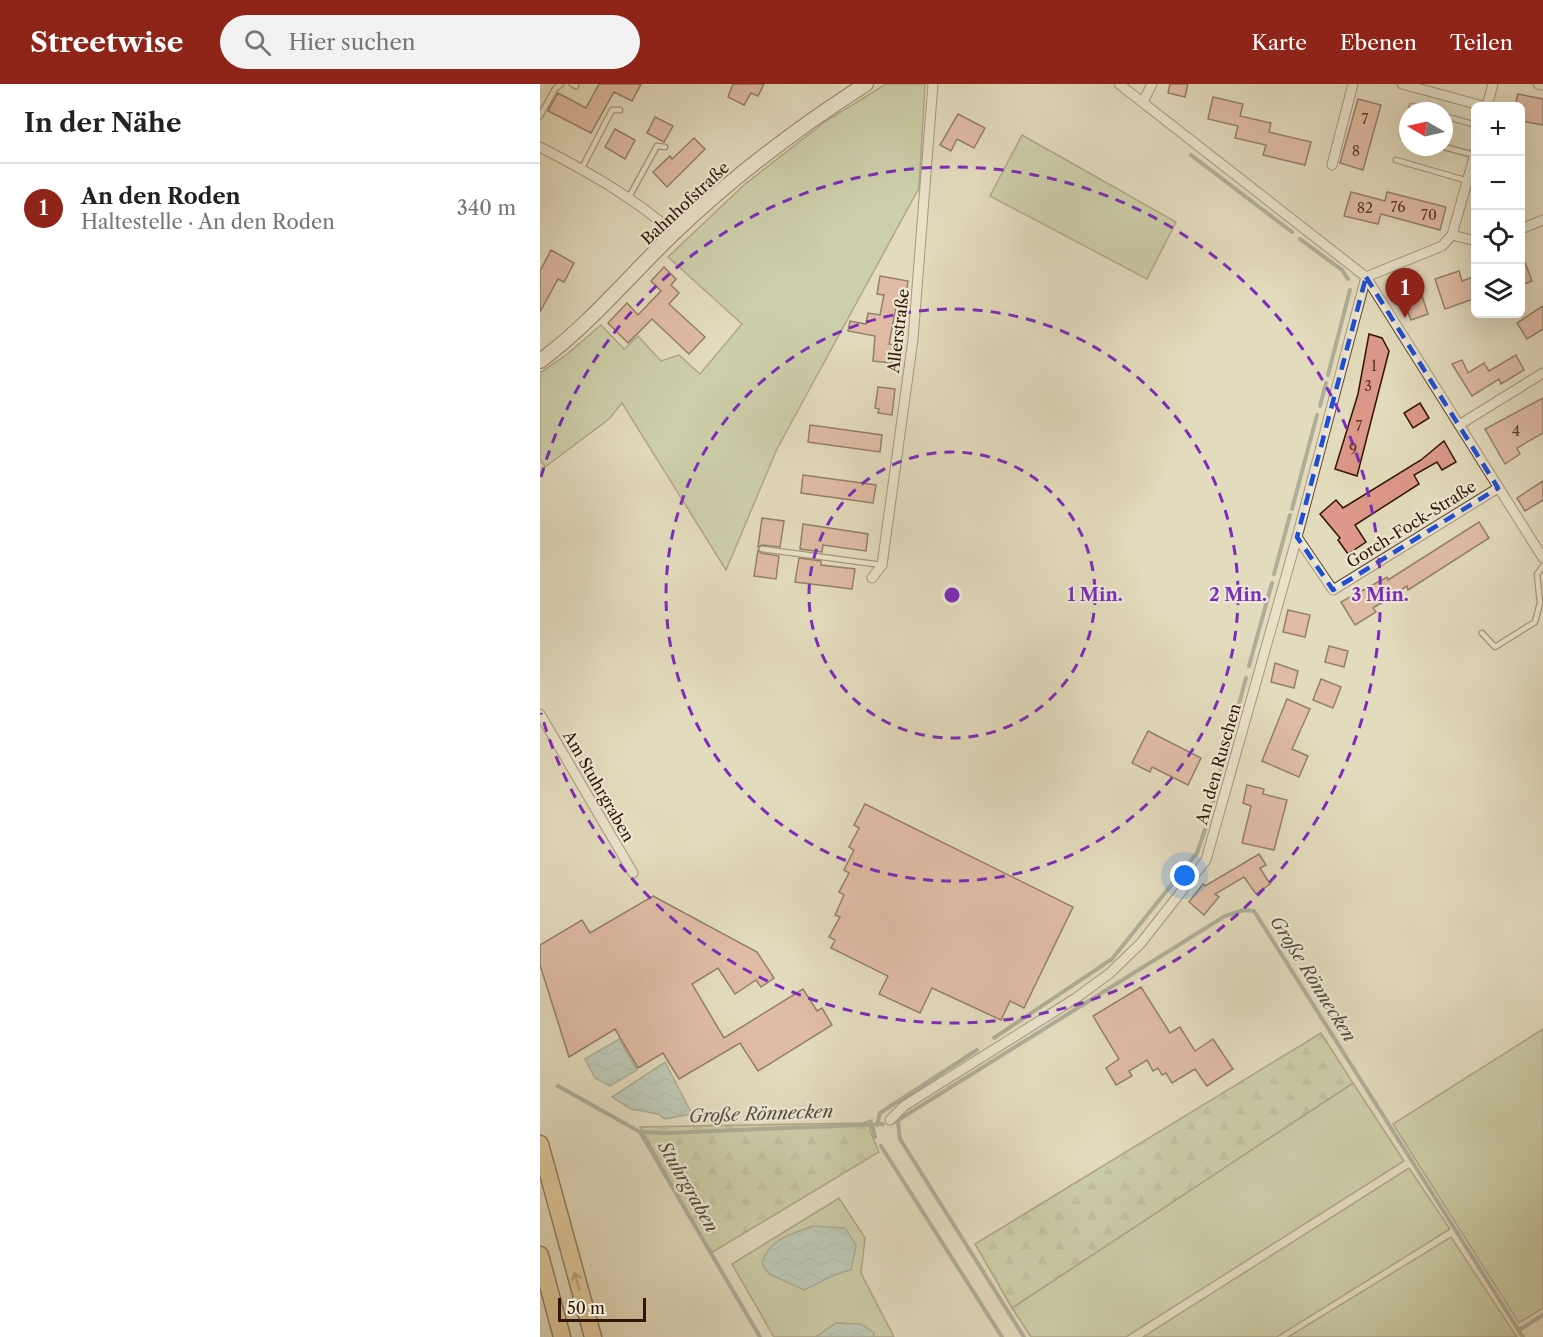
<!DOCTYPE html>
<html lang="de">
<head>
<meta charset="utf-8">
<style>
  :root { --surface:#fff; --page:#f2f2f2; --text:#222; --muted:#767676; --line:#e0e0e0; --accent:#8f2418 }
  body { margin:0; font-family:"Libre Caslon Text",serif; background:var(--page); color:var(--text) }
  .controls { position:absolute; right:18px; top:18px; display:grid; overflow:hidden; border-radius:9px; box-shadow:0 6px 24px #0002 }
  .controls button { width:54px; height:54px; display:grid; place-items:center; padding:0; border:0; border-bottom:2px solid var(--line); background:var(--surface); color:var(--text); font:30px sans-serif }
  .compass { position:absolute; left:859px; top:18px; width:54px; height:54px; border-radius:50%; background:var(--surface); box-shadow:0 6px 24px #0002; rotate:279deg }
  .scale { position:absolute; left:18px; bottom:15px; width:88px; box-sizing:border-box; padding-left:6px; border:3px solid #311401; border-top:0; font-size:16px; line-height:21px; white-space:nowrap; color:#311401; -webkit-text-stroke:4px #ede8d4; paint-order:stroke }
  .you { position:absolute; left:645px; top:792px; width:21px; height:21px; margin:-15px; border:4px solid #fff; border-radius:50%; background:#1a73e8; box-shadow:0 0 0 9px #1a73e833 }
  .badge { display:grid; place-items:center; width:39px; height:39px; border-radius:50%; background:var(--accent); color:#fff; font-size:20px; font-weight:700 }
  .pin { position:absolute; translate:-50% -50px; filter:drop-shadow(0 2px 3px #0008) }
  .pin::after { content:''; position:absolute; top:32px; width:21px; height:18px; background:inherit; clip-path:polygon(0 0,100% 0,50% 100%) }
  .list { margin:0; padding:0; list-style:none }
  h2 { display:flex; justify-content:space-between; align-items:center; height:78px; margin:0; padding:0 24px; font-size:26px }
  h2 small { font-size:20px; font-weight:400; color:var(--muted) }
  .list li { display:grid; grid-template-columns:39px 1fr auto; gap:18px; align-items:center; box-sizing:border-box; height:90px; padding:0 24px; border-top:2px solid var(--line) }
  .list b { display:block; font-size:22px; white-space:nowrap }
  .list p { margin:0; font-size:20px; white-space:nowrap; color:var(--muted) }
  .list em { font-size:20px; font-style:normal; color:var(--muted) }
  .icon { flex:none; width:33px; height:33px; fill:none; stroke:currentColor; stroke-width:2; stroke-linecap:round; stroke-linejoin:round }
  .map { position:relative; flex:none; width:1003px; height:1253px; overflow:hidden }
  header { display:flex; align-items:center; gap:36px; box-sizing:border-box; height:84px; padding:0 30px; background:var(--accent); color:#fff }
  header strong { font-size:28px }
  nav { display:flex; gap:33px; margin-inline-start:auto; font-size:21px }
  .search { width:420px; height:54px; background:var(--page); display:flex; align-items:center; gap:15px; box-sizing:border-box; padding:0 21px; border-radius:33px; color:var(--muted); font-size:22px }
  main { display:flex }
  aside { flex:1; background:var(--surface) }
  .map>svg:first-child { display:block }
</style>
</head>
<body>
<header>
<strong>Streetwise</strong>
<div class="search"><svg class="icon" aria-label="search" viewBox="0 0 24 24"><circle cx="10" cy="10" r="6"/><path d="M15 15l6 6"/></svg>Hier suchen</div>
<nav><a>Karte</a><a>Ebenen</a><a>Teilen</a></nav>
</header>
<main>
<aside>
<h2>In der Nähe<small></small></h2>
<ul class="list">
<li><span class="badge">1</span><div><b>An den Roden</b><p>Haltestelle · An den Roden</p></div><em>340 m</em></li>
</ul>
</aside>
<div class="map">
<svg width="1003" height="1253" viewBox="0 0 1003 1253">
  <defs>
    <pattern id="forest-firs" width="22" height="20" patternUnits="userSpaceOnUse" patternTransform="scale(1.5)"><rect width="22" height="20" fill="#b2c092"/><path d="M5 1l3.5 6h-7zM16 11l3.5 6h-7z" fill="#9aa47c"/></pattern>
    <pattern id="water-waves" width="16" height="10" patternUnits="userSpaceOnUse" patternTransform="scale(1.5)"><rect width="16" height="10" fill="#95bbb3"/><path d="M0 5q4-4 8 0t8 0" fill="none" stroke="#81a098"/></pattern>
  </defs>
  <rect width="100%" height="100%" fill="#e3dbbd"/>
  <filter id="stains"><feTurbulence type="fractalNoise" baseFrequency=".00333" numOctaves="4"/><feColorMatrix values="0 0 0 0 .2 0 0 0 0 .09 0 0 0 0 .02 0 0 0 .5 -.17"/></filter>
  <radialGradient id="worn" r=".72"><stop offset=".6" stop-color="#630" stop-opacity="0"/><stop offset="1" stop-color="#630" stop-opacity=".3"/></radialGradient>
  <g fill="#b2c092" stroke="#726a4a" stroke-width="1.5">
    <path d="M346 0H385L379 104 237 365 186 486 82 319 69 335 5 383 0 375V289L26 271 61 241 84 265 98 252 121 277 139 271 160 290 202 240 128 173 205 100 286 37Z"/>
    <path d="M482 51 636 138 607 195 450 112Z"/>
    <path d="M1003 945V1224L979 1239 853 1040Z"/>
    <path d="M813 999 864 1077 586 1253H491L472 1224Z"/>
    <path d="M869 1084 910 1145 737 1253H603Z"/>
    <path d="M299 1114 325 1154 321 1189 354 1253H333L334 1249 320 1240 296 1239 276 1253H234L192 1180Z"/>
    <path d="M911 1153 977 1253H748Z"/>
  </g>
  <g fill="url(#forest-firs)" stroke="#726a4a" stroke-width="1.5">
    <path d="M781 949 813 999 472 1224 435 1160Z"/>
    <path d="M332 1036 330 1047 339 1068 171 1169 100 1043 323 1039Z"/>
  </g>
  <g fill="url(#water-waves)" stroke="#6d786c" stroke-width="1.5">
    <path d="M79 955 97 986 70 1002 55 994 45 975Z"/>
    <path d="M125 978 152 1030 125 1035 118 1030 91 1025 72 1013Z"/>
    <path d="M272 1142 305 1144 316 1161 311 1186C294 1189 280 1199 264 1206L229 1190 222 1180C228 1155 250 1151 272 1142Z"/>
    <path d="M296 1239 321 1240 334 1249 333 1253H276Z"/>
  </g>
  <g fill="none" stroke-linecap="round" stroke-linejoin="round">
    <g stroke="#6d786c" stroke-width="4">
      <path d="M651 71 752 148"/>
      <path d="M760 155 802 186 808 195"/>
      <path d="M788 291 810 206"/>
      <path d="M780 322 786 299"/>
      <path d="M752 425 777 331"/>
      <path d="M734 490 750 431"/>
      <path d="M709 582 732 499"/>
      <path d="M680 690 706 594"/>
      <path d="M672 721 676 706"/>
      <path d="M454 954 572 875 657 769 669 734"/>
      <path d="M18 1002 100 1048 220 1253"/>
      <path d="M355 1038 685 832 704 826 714 827 983 1253"/>
      <path d="M358 1038 360 1055 484 1253"/>
      <path d="M332 1041 335 1053"/>
      <path d="M337 1041 340 1029 437 966"/>
      <path d="M100 1048 128 1049 343 1040"/>
      <path d="M341 1062 462 1253"/>
      <path d="M979 1246 1003 1231"/>
    </g>
  </g>
  <g fill="#dc9888" stroke="#311401" stroke-width="1.5">
    <path d="M59 0H101L92 17 74 8 51 49 8 27 18 9 46 24Z"/>
    <path d="M193 0H224L218 12 211 9 204 21 188 13Z"/>
    <path d="M630 0H648L645 13 628 9Z"/>
    <path d="M978 10 1003 15V41L981 37V22H975Z"/>
    <path d="M673 13 703 20 700 32 731 39 729 48 771 58 765 81 723 71 726 61 695 54 698 42 668 35Z"/>
    <path d="M818 15 841 21 823 86 800 79Z"/>
    <path d="M418 30 445 44 434 64 417 55 411 67 400 61Z"/>
    <path d="M115 33 133 42 124 58 107 49Z"/>
    <path d="M75 45 95 56 85 75 65 63Z"/>
    <path d="M154 54 165 65 127 103 113 88 130 72 132 75Z"/>
    <path d="M811 108 845 117 847 108 906 123 900 146 841 130 838 140 804 132Z"/>
    <path d="M11 166 34 179 24 198 18 195 0 228V187Z"/>
    <path d="M981 168 992 197 981 201Z"/>
    <path d="M124 183 136 195 131 201 139 209 129 220 165 253 149 270 112 235 88 259 68 239 87 219 98 231 121 207 111 197Z"/>
    <path d="M919 187 922 197 936 192V214L905 225 895 195Z"/>
    <path d="M340 192 368 197 364 225 356 223 349 260 354 261 352 279 333 277 335 252 308 247 310 237 326 240 328 229 340 231 344 211 337 210Z"/>
    <path d="M880 206 888 230 871 236 862 213Z"/>
    <path d="M1003 222V245L987 255 977 239Z"/>
    <path d="M829 250 842 254 849 267 817 392 795 385 818 310Z"/>
    <path d="M976 271 984 286 961 300 959 295 932 312 912 280 922 276 928 289 944 279 949 287Z"/>
    <path d="M338 303 355 305 352 331 338 329 339 325 335 324Z"/>
    <path d="M1003 314V349L977 364 980 370 965 380 945 345Z"/>
    <path d="M880 319 889 334 873 344 864 329Z"/>
    <path d="M270 341 342 351 340 368 268 358Z"/>
    <path d="M904 357 916 378 902 386 897 378 874 391 879 400 815 441 826 458 808 470 798 456 800 454 780 430 796 416 803 424 881 376Z"/>
    <path d="M263 391 336 401 333 419 261 409Z"/>
    <path d="M1003 397V416L985 427 977 414Z"/>
    <path d="M222 434 244 437 240 463 222 461 218 463Z"/>
    <path d="M939 438 949 454 868 506 867 502 833 524 836 528 815 541 801 518 847 493 848 496Z"/>
    <path d="M263 440 328 450 326 467 283 461 282 468 260 465Z"/>
    <path d="M218 466 221 469 239 472 236 495 214 492Z"/>
    <path d="M259 474 281 477V481L315 485 312 505 255 498Z"/>
    <path d="M748 526 770 531 765 553 743 548Z"/>
    <path d="M789 562 808 567 804 583 785 578Z"/>
    <path d="M735 579 758 587 754 604 731 598Z"/>
    <path d="M781 595 801 603 793 624 773 616Z"/>
    <path d="M747 615 770 625 752 665 768 672 759 693 722 677Z"/>
    <path d="M608 647 661 674 648 701 612 683 610 688 592 679Z"/>
    <path d="M707 701 724 705 723 710 747 716 734 766 702 759 711 722 703 719Z"/>
    <path d="M325 720 533 823 484 924 470 917 461 936 392 904 380 929 339 910 348 892 291 864 295 856 289 853 300 833 295 831 304 811 299 808 309 789 304 786 314 766 309 763 319 744 314 741Z"/>
    <path d="M719 770 726 781 720 784 730 800 716 810 704 793 675 810 679 813 664 831 649 818 663 800 665 802Z"/>
    <path d="M113 812 217 868 234 894 221 903 216 896 195 910 178 884 152 900 184 954 263 905 277 927 282 924 292 941 218 987 200 959 139 995 123 969 98 984 75 945 29 973 0 881V861L42 836 50 849Z"/>
    <path d="M601 903 630 949 640 943 655 967 673 955 693 985 667 1002 655 985 632 999 626 989 622 991 618 984 613 987 607 976 589 987 592 992 576 1001 566 984 579 975 553 932Z"/>
  </g>
  <g fill="none" stroke-linecap="round" stroke-linejoin="round">
    <defs>
      <g id="lane">
        <path d="M32 0 36 2"/>
        <path d="M872 22 889 27"/>
        <path d="M0 32 15 5 21 0"/>
        <path d="M904 32 936 41"/>
        <path d="M863 52 868 53"/>
        <path d="M904 63 934 71"/>
        <path d="M856 76 928 97"/>
        <path d="M42 84 72 26H80"/>
        <path d="M89 113 117 62 125 63"/>
        <path d="M222 465 342 481"/>
        <path d="M942 549 955 563 995 538 1000 519 997 490 1003 482"/>
      </g>
      <g id="street">
        <path d="M579 0 826 193 1003 474"/>
        <path d="M862 0 943 22"/>
        <path d="M998 0 1003 1"/>
        <path d="M603 18 612 0"/>
        <path d="M947 22 953 0"/>
        <path d="M0 63C48 88 93 113 134 149"/>
        <path d="M792 81 813 0"/>
        <path d="M981 145 1003 136"/>
        <path d="M912 151 936 157"/>
        <path d="M826 193 902 162 912 151 936 66"/>
        <path d="M919 341 1003 289"/>
        <path d="M757 453 793 506 958 404"/>
        <path d="M332 494 342 481 373 255 393 0"/>
        <path d="M0 630 93 789"/>
        <path d="M350 1036 364 1022 536 914 570 889 601 859 666 776 757 453 826 193"/>
      </g>
      <path id="secondary" d="M0 277C50 240 90 191 135 148 194 92 257 44 326 0"/>
      <g id="highway">
        <path d="M0 1060 53 1253"/>
        <path d="M0 1171 22 1253"/>
      </g>
    </defs>
    <use href="#lane" stroke="#5e4630" stroke-width="7"/>
    <use href="#street" stroke="#5e4630" stroke-width="11"/>
    <use href="#secondary" stroke="#311401" stroke-width="16"/>
    <use href="#highway" stroke="#311401" stroke-width="19"/>
    <use href="#lane" stroke="#ede8d4" stroke-width="4.5"/>
    <use href="#street" stroke="#ede8d4" stroke-width="9"/>
    <use href="#secondary" stroke="#ede8d4" stroke-width="14"/>
    <use href="#highway" stroke="#e2be7e" stroke-width="16"/>
  </g>
  <defs><path id="oneway-shaft" d="M-6 0H5M1.5-3L5.5 0L1.5 3" fill="none" stroke-width="1.6" stroke-linecap="round" stroke-linejoin="round" transform="scale(1.5)"/></defs>
  <use stroke="#8a6940" href="#oneway-shaft" transform="translate(37 1197) rotate(-105)"/>
  <path d="M0 0H1003V1253H0ZM826 193 958 404 793 506 757 453Z" fill="#e3dbbd" fill-opacity=".55" fill-rule="evenodd"/>
  <path fill="none" stroke="#1d4ed8" stroke-width="4.5" stroke-dasharray="12 8" stroke-linejoin="round" d="M826 193 958 404 793 506 757 453Z"/>
  <g fill="none" stroke="#7b2cbf" stroke-width="3" stroke-dasharray="10 8">
    <circle cx="412" cy="511" r="143"/>
    <circle cx="412" cy="511" r="286"/>
    <path d="M1 393A428 428 0 1 1 1 629"/>
  </g>
  <g text-anchor="middle" dominant-baseline="central" stroke-width="4.5" stroke-linejoin="round" paint-order="stroke">
    <g font-size="14" fill="#5c3523">
      <text x="825" y="35">7</text>
      <text x="816" y="67">8</text>
      <text x="858" y="123">76</text>
      <text x="825" y="124">82</text>
      <text x="889" y="131">70</text>
      <text x="834" y="282">1</text>
      <text x="828" y="302">3</text>
      <text x="819" y="342">7</text>
      <text x="976" y="347">4</text>
      <text x="813" y="365">9</text>
    </g>
    <g font-size="16" fill="#311401" stroke="#ede8d4">
      <text transform="translate(145 119) rotate(-43)">Bahnhofstraße</text>
      <text transform="translate(358 247) rotate(-83)">Allerstraße</text>
      <text transform="translate(871 440) rotate(-32)">Gorch-Fock-Straße</text>
      <text transform="translate(678 680) rotate(-74)">An den Ruschen</text>
      <text transform="translate(59 702) rotate(60)">Am Stuhrgraben</text>
    </g>
    <g font-size="18" font-style="italic" fill="#544e3f" stroke="#ede8d4">
      <text transform="translate(773 895) rotate(58)">Große Rönnecken</text>
      <text transform="translate(221 1030) rotate(-2)">Große Rönnecken</text>
      <text transform="translate(148 1103) rotate(60)">Stuhrgraben</text>
    </g>
  </g>
  <circle cx="412" cy="511" r="9" fill="#7b2cbf" stroke="#ede8d4" stroke-width="3"/>
  <g font-size="18" text-anchor="middle" font-weight="bold" fill="#7b2cbf" stroke="#ede8d4" stroke-width="4.5" stroke-linejoin="round" paint-order="stroke">
    <text x="555" y="517">1 Min.</text>
    <text x="698" y="517">2 Min.</text>
    <text x="840" y="517">3 Min.</text>
  </g>
  <rect width="100%" height="100%" filter="url(#stains)"/>
  <rect width="100%" height="100%" fill="url(#worn)"/>
</svg>
<div class="controls">
<button>+</button>
<button>−</button>
<button><svg class="icon" aria-label="locate" viewBox="0 0 24 24"><circle cx="12" cy="12" r="6"/><path d="M12 2v4M12 18v4M2 12h4M18 12h4"/></svg></button>
<button><svg class="icon" aria-label="layers" viewBox="0 0 24 24"><path d="M12 4l9 5-9 5-9-5zM3 14l9 5 9-5"/></svg></button>
</div>
<svg class="compass" viewBox="-18 -18 36 36"><path d="M0-13l5 13h-10z" fill="#e53935"/><path d="M0 13l5-13h-10z" fill="#767676"/></svg>
<div class="scale">50 m</div>
<div class="you"></div>
<div class="pin badge" style="left:865px;top:234px">1</div>
</div>
</main>
</body>
</html>
